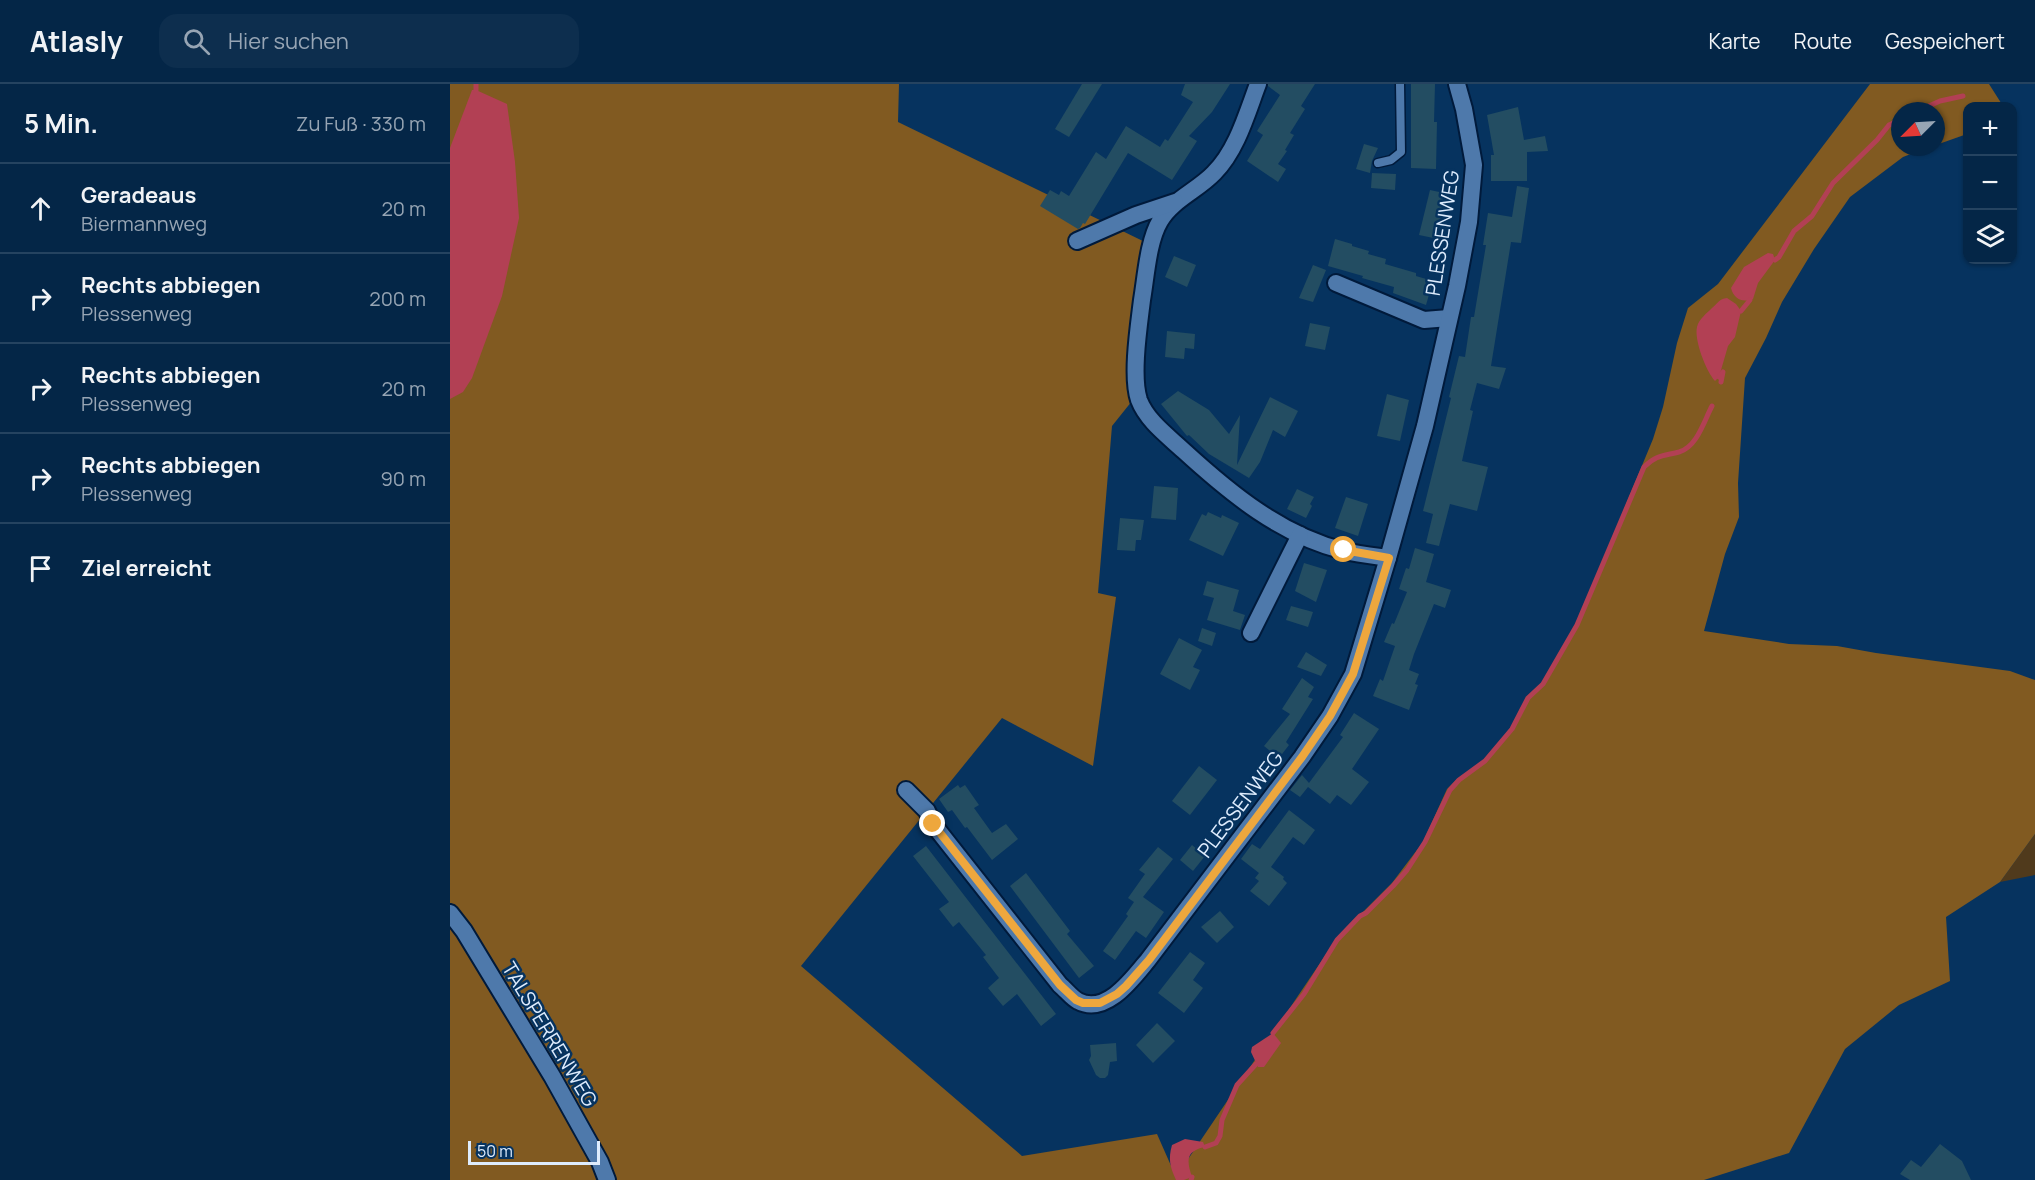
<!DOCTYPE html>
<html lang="de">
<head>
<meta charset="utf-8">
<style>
  :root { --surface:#042647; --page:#0d2e4e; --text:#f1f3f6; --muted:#97a5b4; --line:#254360 }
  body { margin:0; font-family:Manrope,sans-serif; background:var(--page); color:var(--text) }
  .controls { position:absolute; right:18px; top:18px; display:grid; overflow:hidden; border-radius:12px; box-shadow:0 2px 4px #0004 }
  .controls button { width:54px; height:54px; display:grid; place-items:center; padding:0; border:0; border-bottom:2px solid var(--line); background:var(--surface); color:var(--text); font:30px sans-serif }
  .compass { position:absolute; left:1441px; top:18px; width:54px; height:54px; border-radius:50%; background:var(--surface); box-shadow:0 2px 4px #0004; rotate:246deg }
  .scale { position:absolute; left:18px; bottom:15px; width:132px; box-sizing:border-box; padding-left:6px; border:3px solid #deecfd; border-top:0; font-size:16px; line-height:21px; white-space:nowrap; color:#deecfd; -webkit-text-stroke:4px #06335f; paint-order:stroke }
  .stop { position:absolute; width:18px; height:18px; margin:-14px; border:4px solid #eea73d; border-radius:50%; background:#fff }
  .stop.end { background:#eea73d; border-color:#fff; box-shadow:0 2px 6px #0008 }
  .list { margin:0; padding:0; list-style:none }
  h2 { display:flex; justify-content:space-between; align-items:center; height:78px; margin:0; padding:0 24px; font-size:26px }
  h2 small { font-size:20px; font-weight:400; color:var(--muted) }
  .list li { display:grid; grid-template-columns:39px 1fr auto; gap:18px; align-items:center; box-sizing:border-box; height:90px; padding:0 24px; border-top:2px solid var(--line) }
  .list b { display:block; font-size:22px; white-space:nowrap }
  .list p { margin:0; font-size:20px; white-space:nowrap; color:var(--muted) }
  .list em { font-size:20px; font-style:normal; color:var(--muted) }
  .icon { flex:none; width:33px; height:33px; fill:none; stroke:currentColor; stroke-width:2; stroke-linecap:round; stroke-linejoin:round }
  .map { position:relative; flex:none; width:1585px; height:1096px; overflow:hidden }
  header { display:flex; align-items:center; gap:36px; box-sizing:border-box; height:84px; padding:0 30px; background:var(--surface); border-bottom:2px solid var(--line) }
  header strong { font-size:28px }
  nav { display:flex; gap:33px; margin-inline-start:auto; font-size:21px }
  .search { width:420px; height:54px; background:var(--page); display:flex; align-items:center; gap:15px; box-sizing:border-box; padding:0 21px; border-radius:18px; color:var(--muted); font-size:22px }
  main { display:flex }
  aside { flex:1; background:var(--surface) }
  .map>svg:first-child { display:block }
</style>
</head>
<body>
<header>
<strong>Atlasly</strong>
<div class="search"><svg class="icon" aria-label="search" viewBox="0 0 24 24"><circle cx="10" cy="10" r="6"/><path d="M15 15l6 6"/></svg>Hier suchen</div>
<nav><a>Karte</a><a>Route</a><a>Gespeichert</a></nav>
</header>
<main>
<aside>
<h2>5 Min.<small>Zu Fuß · 330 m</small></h2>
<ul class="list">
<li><svg class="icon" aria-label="ahead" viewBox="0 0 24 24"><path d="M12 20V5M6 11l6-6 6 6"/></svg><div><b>Geradeaus</b><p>Biermannweg</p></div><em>20 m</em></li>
<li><svg class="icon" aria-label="right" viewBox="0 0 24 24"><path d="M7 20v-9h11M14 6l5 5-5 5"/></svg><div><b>Rechts abbiegen</b><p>Plessenweg</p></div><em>200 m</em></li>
<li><svg class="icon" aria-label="right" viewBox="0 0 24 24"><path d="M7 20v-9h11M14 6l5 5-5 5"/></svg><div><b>Rechts abbiegen</b><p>Plessenweg</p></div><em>20 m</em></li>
<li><svg class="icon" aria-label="right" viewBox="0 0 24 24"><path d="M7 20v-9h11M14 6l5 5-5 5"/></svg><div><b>Rechts abbiegen</b><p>Plessenweg</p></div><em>90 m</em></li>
<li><svg class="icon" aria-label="arrive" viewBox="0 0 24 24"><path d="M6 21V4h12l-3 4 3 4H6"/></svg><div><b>Ziel erreicht</b></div></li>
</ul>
</aside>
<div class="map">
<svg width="1585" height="1096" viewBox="0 0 1585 1096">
  <rect width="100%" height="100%" fill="#06335f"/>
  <path fill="#503a1c" d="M1585 750V791L1550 798Z"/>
  <path fill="#815a21" d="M0 0H449L448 38 697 159 682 317 662 342 648 509 666 513 643 682 552 634 351 882 572 1072 707 1050 726 1093 887 854 942 799 973 758 997 705 1007 695 1034 676 1061 644 1071 623 1078 613 1092 599 1126 541 1203 355 1213 323 1227 259 1238 224 1268 200 1420 0H1539L1553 22H1518L1517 50 1486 61V27H1450V63H1479L1453 73 1400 113 1364 165 1332 218 1316 254 1295 294 1288 399 1289 433 1275 470 1254 547 1339 560 1387 562 1426 569 1560 587 1585 596V750L1550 798 1496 833 1500 897 1449 921 1395 965 1339 1069 1254 1096H0Z"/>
  <g fill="#b24054">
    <path d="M22 6H26L57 20 65 78 69 134 52 212 22 294 13 308 0 315V64Z"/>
    <path d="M1318 169 1323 170 1325 176 1308 199 1303 215C1292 219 1284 215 1281 204L1294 183Z"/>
    <path d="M1277 214 1286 220 1291 227 1285 253 1278 262 1269 293 1265 297C1256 287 1244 256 1247 243 1249 235 1257 229 1262 224 1268 219 1269 215 1277 214Z"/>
    <path d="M823 949 831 959 814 983H808L801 968 802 963Z"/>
    <path d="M735 1055 753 1058 755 1063C735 1067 737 1077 742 1093L734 1096H726C720 1083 718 1075 722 1061Z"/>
  </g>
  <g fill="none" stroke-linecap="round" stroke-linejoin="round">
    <g stroke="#b24054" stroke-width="5">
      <path d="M26 0V6"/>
      <path d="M1468 27 1490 17 1513 12"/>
      <path d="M1325 176 1329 173 1344 147 1362 132 1383 99 1427 56 1439 41 1450 36"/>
      <path d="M1291 227 1300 216"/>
      <path d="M1269 293 1273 288 1271 298"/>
      <path d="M823 949 854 910 887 856 910 832 916 829 943 802 957 786 975 758 1000 706 1009 696 1035 677 1062 645 1078 614 1093 600 1127 541 1194 383C1206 371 1213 372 1229 368 1247 363 1254 337 1262 322"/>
      <path d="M755 1063 766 1059 770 1052 772 1036 787 1001 806 980"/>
      <path d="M741 1096 742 1093"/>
    </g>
  </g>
  <g fill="#234d62">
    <path d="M632 0H652L619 53 605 45Z"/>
    <path d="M735 0H780L762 28 739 52 747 57 722 96 678 69 635 140 633 139 630 144 628 145 590 122 600 106 609 111 611 107 619 112 646 68 656 75 676 42 710 63 715 55 718 57 743 18 731 11Z"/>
    <path d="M818 0H865L851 22 855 25 840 49 844 51 835 66 837 67 828 80 836 85 828 98 797 77 813 51 807 47 830 11 818 2Z"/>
    <path d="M961 0H985L984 38H987L986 85 961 84Z"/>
    <path d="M1068 23 1074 56 1095 52 1098 67 1077 68V97H1041V71H1044L1037 31Z"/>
    <path d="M914 60 928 64 922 77 920 89 906 85Z"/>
    <path d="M922 89 946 90 945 106 921 104Z"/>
    <path d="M1067 102 1079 104 1071 159 1061 158 1041 282 1056 284 1049 305 1027 299 1020 326 1023 327 1012 377 1038 383 1027 427 1000 420 989 462 976 459 983 430 973 427 1001 314 999 313 1009 272 1015 273 1021 233H1024L1036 161H1033L1038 129 1062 133Z"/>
    <path d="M980 106 1003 111 993 156 969 151Z"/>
    <path d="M885 155 902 160V162L919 167 918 170 936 175 935 180 966 189V192L983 197 976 221 943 209 944 203 912 194 913 192 878 182Z"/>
    <path d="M724 172 746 181 737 203 715 193Z"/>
    <path d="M863 181 876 186 863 218 849 214Z"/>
    <path d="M860 239 880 243 875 266 855 262Z"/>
    <path d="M717 247 745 250 744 265 735 264 734 275 715 273Z"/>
    <path d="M728 307 759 326 779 350 790 331 787 381 820 313 848 327 835 353 823 346 810 378 799 394 759 370 739 351 737 352 711 320Z"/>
    <path d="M937 310 959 316 950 357 927 352Z"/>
    <path d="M704 402 728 404 726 436 701 434Z"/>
    <path d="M847 405 864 413 860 420 862 422 856 434 837 425Z"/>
    <path d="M896 413 918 420 908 452 885 444Z"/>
    <path d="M758 428 771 434 772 431 789 439 773 472 739 456 752 430 756 432Z"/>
    <path d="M670 434 694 436 691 456H686L685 467 667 466Z"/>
    <path d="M965 464 984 470 976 498 1001 506 995 524 984 520 964 570 959 586 969 590 965 600 968 601 959 626 923 612 930 595 933 597 945 562 934 558 942 539 944 540 957 508 949 505 956 484 959 485Z"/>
    <path d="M854 479 877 486 866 518 845 507Z"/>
    <path d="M757 497 789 506 783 527 795 531 790 546 757 536 764 514 753 511Z"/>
    <path d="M841 522 863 528 858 543 836 536Z"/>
    <path d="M752 544 766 549 762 562 748 557Z"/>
    <path d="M729 554 752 566 743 583 750 586 740 606 710 590Z"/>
    <path d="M856 568 877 581 871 592 847 583Z"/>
    <path d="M852 594 864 603 858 613 863 615 836 658 839 661 829 674 814 662 840 630 832 625Z"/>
    <path d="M904 629 929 645 902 685 919 698 901 721 887 711 880 720 858 703 850 713 840 706 852 691 859 699 893 653 890 651Z"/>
    <path d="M749 682 767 696 740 731 722 717Z"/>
    <path d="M508 701 510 704 515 701 529 721 524 724 542 749 556 740 568 755 542 776 517 743 515 744 502 726 498 728 489 715Z"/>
    <path d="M839 726 865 746 854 761 843 753 821 783 834 793 833 795 837 799 819 822 800 807 809 797 805 794 809 789 791 775 802 760 810 765Z"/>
    <path d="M742 761 755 772 743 787 730 776Z"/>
    <path d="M476 762 606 930 591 942 567 910 553 922 538 904 549 894 533 873 536 871 509 838 503 843 489 825 499 818 463 772Z"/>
    <path d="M708 763 723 775 693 813 714 828 696 854 686 847 665 876 653 867 678 832 676 830 684 818 678 814 695 790 689 786Z"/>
    <path d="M576 789 620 847 617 850 644 882 629 894 560 802Z"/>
    <path d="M770 827 784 843 767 859 751 843Z"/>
    <path d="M740 868 755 879 743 896 753 904 734 929 708 909Z"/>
    <path d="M707 939 725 957 703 979 686 961Z"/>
    <path d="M666 959 667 977 660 978 658 991 655 994H650L646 991 639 976 641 972 640 961Z"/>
    <path d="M1490 1060 1512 1077 1521 1096H1460L1450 1090 1461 1076 1471 1083Z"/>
  </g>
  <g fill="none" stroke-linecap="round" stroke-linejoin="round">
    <defs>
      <path id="service" d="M928 79 941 76 951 68 950 0"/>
      <g id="minor">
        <path d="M808 0C797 29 787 66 764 89 748 106 722 116 710 137 698 157 696 193 692 216 689 241 681 292 689 316 697 337 718 352 734 367 781 410 831 451 894 467 908 470 924 472 938 474"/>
        <path d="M627 157 686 131 725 118"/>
        <path d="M886 199 974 236 999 234"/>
        <path d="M801 549 850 451"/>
        <path d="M456 706 477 727 483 740 610 901C616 906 622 914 628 917 656 932 683 894 698 876L852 673 880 632 903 590 938 474 975 342 1007 202 1019 138 1024 81 1014 25 1007 0"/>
        <path d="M0 829 14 847 102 992 150 1078 157 1096"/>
      </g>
    </defs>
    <use href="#service" stroke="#001a3b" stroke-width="11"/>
    <use href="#minor" stroke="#001a3b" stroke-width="20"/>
    <use href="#service" stroke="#4e79ab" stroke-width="8"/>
    <use href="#minor" stroke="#4e79ab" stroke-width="16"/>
  </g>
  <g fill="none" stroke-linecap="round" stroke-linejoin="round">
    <path stroke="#eea73d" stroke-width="8" d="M483 740 610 901 626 916 633 919H650L667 910 676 902 699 876 852 673 880 632 903 590 939 474 894 466"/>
  </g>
  <g text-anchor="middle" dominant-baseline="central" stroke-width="5" stroke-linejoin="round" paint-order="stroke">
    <g font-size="20" fill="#deecfd" stroke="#06335f">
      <text transform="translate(992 149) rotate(-81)">PLESSENWEG</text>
      <text transform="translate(790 720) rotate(-53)">PLESSENWEG</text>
      <text transform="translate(100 950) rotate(59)">TALSPERRENWEG</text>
    </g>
  </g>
</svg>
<div class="controls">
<button>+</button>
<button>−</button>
<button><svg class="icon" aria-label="layers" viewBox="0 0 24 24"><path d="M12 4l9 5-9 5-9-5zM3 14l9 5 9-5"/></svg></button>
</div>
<svg class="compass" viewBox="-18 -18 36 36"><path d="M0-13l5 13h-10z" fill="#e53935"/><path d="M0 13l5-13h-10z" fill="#97a5b4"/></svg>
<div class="scale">50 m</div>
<div class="stop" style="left:894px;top:466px"></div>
<div class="stop end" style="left:483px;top:740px"></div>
</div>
</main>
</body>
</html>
